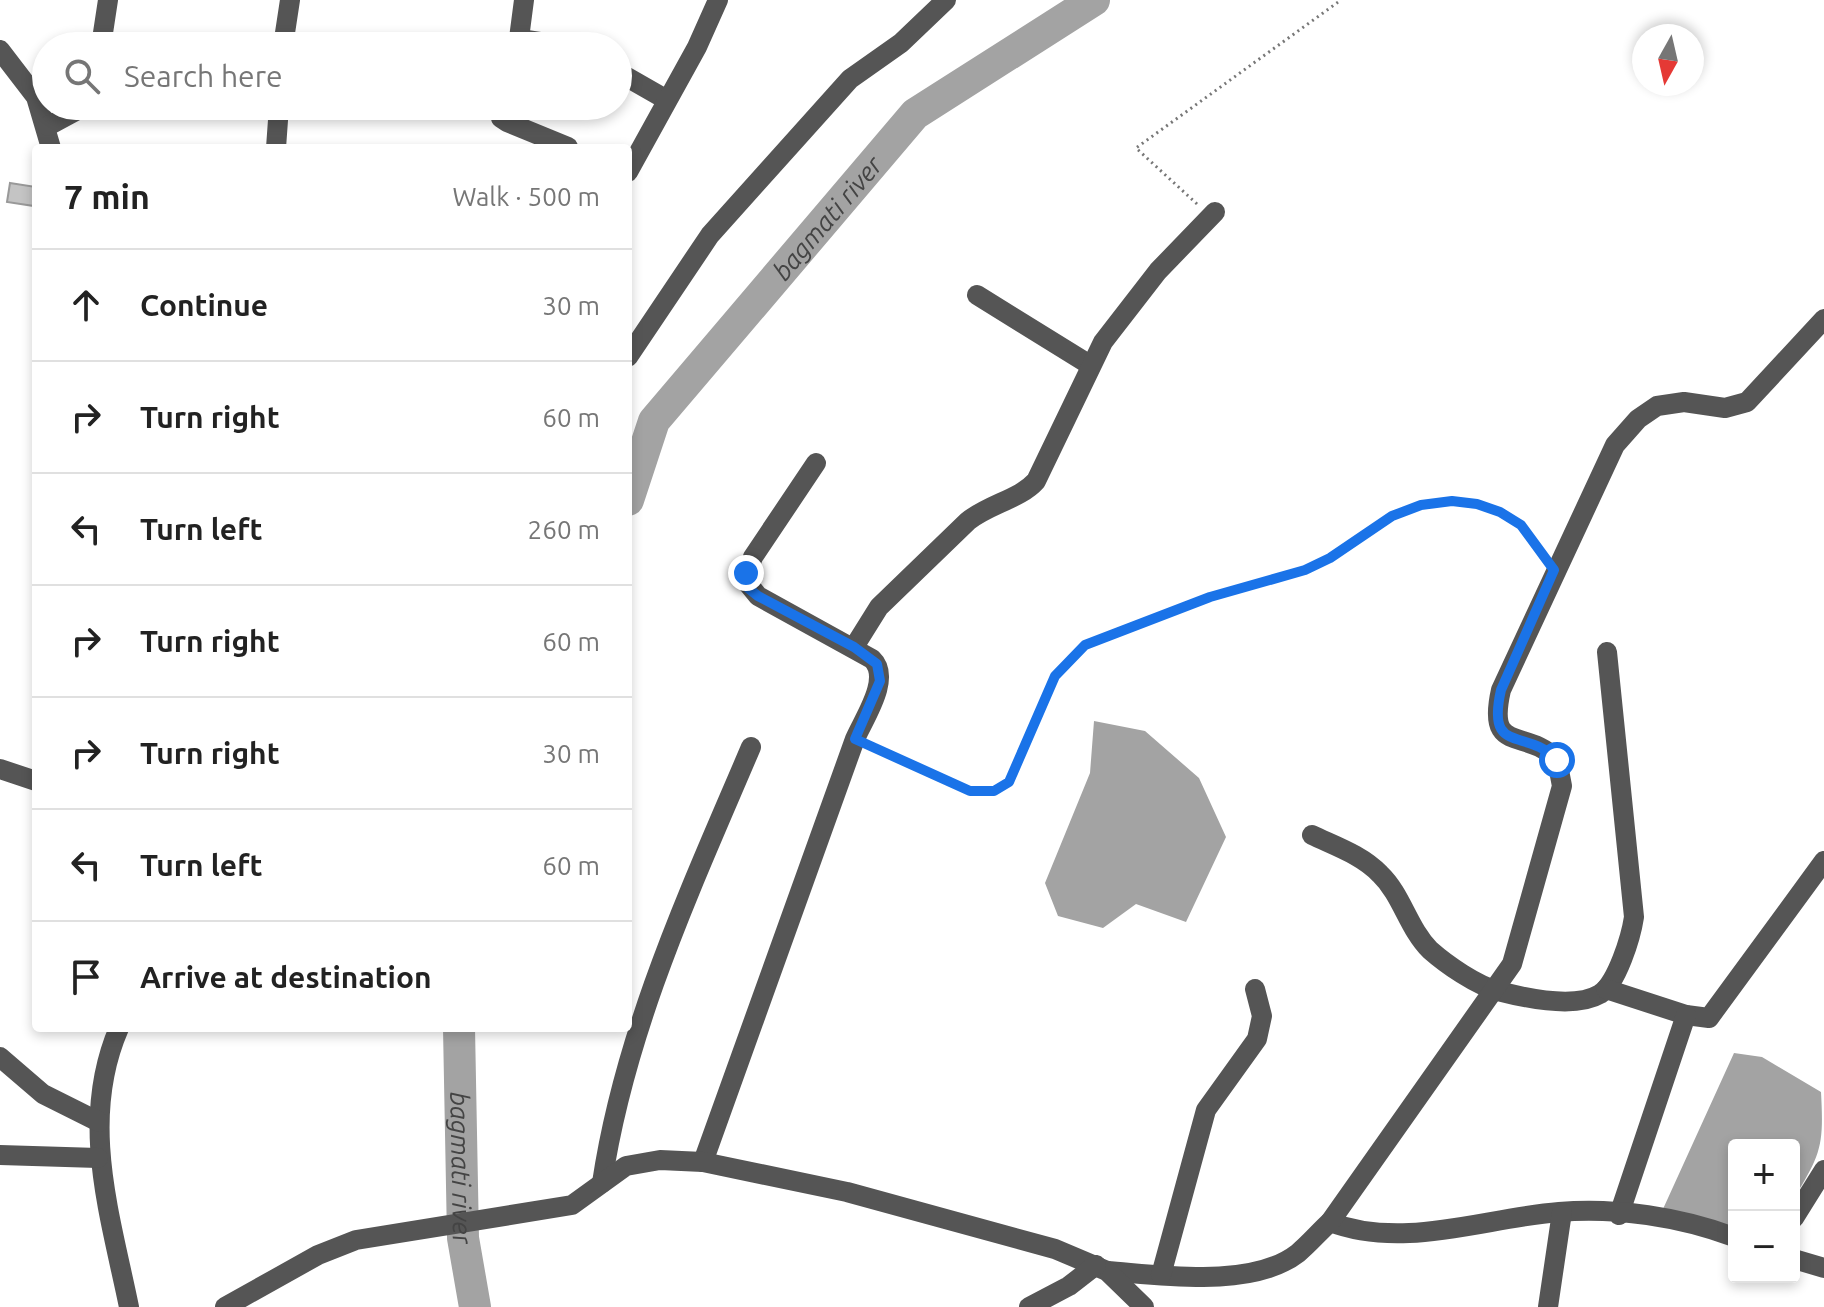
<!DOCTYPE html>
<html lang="en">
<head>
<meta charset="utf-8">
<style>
  :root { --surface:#fff; --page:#f6f6f6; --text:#222; --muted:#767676; --line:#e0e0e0 }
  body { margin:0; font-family:Ubuntu,sans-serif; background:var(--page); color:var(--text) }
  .controls { position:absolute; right:24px; bottom:24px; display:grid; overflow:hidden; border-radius:8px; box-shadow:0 4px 12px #0003 }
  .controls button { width:72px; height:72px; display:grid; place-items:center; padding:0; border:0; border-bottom:2px solid var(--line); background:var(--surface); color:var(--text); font:40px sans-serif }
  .compass { position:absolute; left:1632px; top:24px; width:72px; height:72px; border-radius:50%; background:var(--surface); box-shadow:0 4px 12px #0003; rotate:188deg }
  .stop { position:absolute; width:24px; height:24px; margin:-18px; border:6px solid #1a73e8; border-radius:50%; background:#fff }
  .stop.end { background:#1a73e8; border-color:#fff; box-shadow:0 2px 8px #0008 }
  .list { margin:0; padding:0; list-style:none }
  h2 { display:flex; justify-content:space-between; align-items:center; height:104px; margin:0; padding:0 32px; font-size:34px }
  h2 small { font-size:26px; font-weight:400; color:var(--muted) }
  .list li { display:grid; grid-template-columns:52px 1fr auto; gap:24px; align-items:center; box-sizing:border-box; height:112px; padding:0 32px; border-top:2px solid var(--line) }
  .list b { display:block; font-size:30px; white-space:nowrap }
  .list em { font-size:26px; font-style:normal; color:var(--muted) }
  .icon { flex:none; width:44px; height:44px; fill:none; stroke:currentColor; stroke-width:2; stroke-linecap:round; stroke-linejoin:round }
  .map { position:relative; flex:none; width:1824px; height:1307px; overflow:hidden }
  .search { position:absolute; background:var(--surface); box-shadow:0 4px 12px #0003; left:32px; top:32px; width:600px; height:88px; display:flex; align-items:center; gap:20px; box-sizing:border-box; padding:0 28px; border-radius:44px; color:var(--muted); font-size:30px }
  .panel { position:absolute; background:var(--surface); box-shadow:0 4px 12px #0003; left:32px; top:144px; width:600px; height:888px; border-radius:8px }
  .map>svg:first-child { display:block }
</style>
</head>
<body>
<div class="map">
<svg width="1824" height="1307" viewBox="0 0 1824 1307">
  <rect width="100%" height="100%" fill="#fff"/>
  <g fill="#a3a3a3">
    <path d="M1094 721 1145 731 1199 778 1226 837 1186 922 1136 904 1103 928 1058 916 1045 883 1090 773Z"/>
    <path d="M1734 1053 1762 1057 1821 1092C1824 1146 1821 1154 1794 1198V1145H1734V1229L1663 1209Z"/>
  </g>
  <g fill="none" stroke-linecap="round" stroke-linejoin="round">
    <g stroke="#a3a3a3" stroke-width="32">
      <path id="s1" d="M628 500 654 421 915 114 1094 0"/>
      <path id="s2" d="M459 1028 463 1238 475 1307"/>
    </g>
  </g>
  <path fill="#c4c4c4" stroke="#999" stroke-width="2" d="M10 183 36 187 34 206 7 202Z"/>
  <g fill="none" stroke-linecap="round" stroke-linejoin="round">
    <g stroke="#777" stroke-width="3" stroke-dasharray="2 4" stroke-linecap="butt">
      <path d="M1197 204 1136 148 1341 0"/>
      <path d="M873 747C913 765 968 807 1009 782 1024 749 1045 681 1070 657 1089 639 1115 630 1140 621 1166 612 1193 601 1220 594 1256 584 1297 577 1330 559 1371 535 1402 500 1454 502 1498 503 1518 521 1543 554"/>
    </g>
    <g stroke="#555" stroke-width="20">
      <path d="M520 39 566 46"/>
      <path d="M101 46 108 0"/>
      <path d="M283 46 290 0"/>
      <path d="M518 46 524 0"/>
      <path d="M0 50 36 97 51 148"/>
      <path d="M618 72 667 100"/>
      <path d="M500 106 501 118 507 122 568 147"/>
      <path d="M48 126 85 106"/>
      <path d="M276 148 279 106"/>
      <path d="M628 172 697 47 718 0"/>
      <path d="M977 295 1090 365"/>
      <path d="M628 357 710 235 850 79 901 43 946 0"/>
      <path d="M854 647 879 607 968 521C989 504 1020 499 1036 481L1103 342 1158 271 1215 212"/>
      <path d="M0 769 36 781"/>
      <path d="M1312 835C1335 846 1362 855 1380 874 1402 895 1408 928 1430 950 1447 965 1476 985 1498 991 1525 998 1575 1009 1600 994 1617 983 1631 937 1634 917L1607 652"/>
      <path d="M1606 989 1686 1015 1709 1018 1824 861"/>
      <path d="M119 1028C79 1120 110 1214 129 1307"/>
      <path d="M0 1057 43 1094 99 1122"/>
      <path d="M0 1155 98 1158"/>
      <path d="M703 1162 855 739C864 718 892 678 872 659L758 596 745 580 753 557 816 463"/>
      <path d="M602 1183C625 1029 691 888 751 747"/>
      <path d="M1619 1215 1686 1015"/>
      <path d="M1794 1218 1824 1170"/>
      <path d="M1330 1222C1403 1250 1484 1218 1559 1212 1615 1207 1681 1217 1734 1237"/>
      <path d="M1794 1259 1824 1268"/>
      <path d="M1107 1271C1162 1275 1252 1289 1298 1253 1309 1244 1319 1232 1330 1222L1512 964 1562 786 1557 760C1526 727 1486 756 1501 690L1615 445 1638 419 1657 406 1684 402 1725 408 1747 402 1824 319"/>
      <path d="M1161 1275 1206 1110 1257 1039 1262 1016 1255 989"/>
      <path d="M225 1307 318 1255 356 1240 572 1205 626 1166 660 1160 703 1162 847 1192 1055 1249 1107 1271 1144 1307"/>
      <path d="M1029 1307 1069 1286 1096 1265"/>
      <path d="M1548 1307 1562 1212"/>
    </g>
  </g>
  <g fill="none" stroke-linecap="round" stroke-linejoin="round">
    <path stroke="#1a73e8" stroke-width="10" d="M746 573 748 588 758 596 854 647 877 664 880 681 855 739 970 791H994L1009 782 1055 676 1085 645 1210 597 1305 570 1330 558 1392 516 1421 505 1452 501 1477 504 1500 512 1521 525 1554 570 1501 690C1486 756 1526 727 1557 760"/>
  </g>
  <g text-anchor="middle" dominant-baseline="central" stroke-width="6" stroke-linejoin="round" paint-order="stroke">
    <g font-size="26" font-style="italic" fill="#444" stroke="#fff">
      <text stroke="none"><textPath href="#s1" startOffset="350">bagmati river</textPath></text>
      <text stroke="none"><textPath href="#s2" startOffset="140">bagmati river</textPath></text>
    </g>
  </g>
</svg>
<div class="controls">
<button>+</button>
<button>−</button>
</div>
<svg class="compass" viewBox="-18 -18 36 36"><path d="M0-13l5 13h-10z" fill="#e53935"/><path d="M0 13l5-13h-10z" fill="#767676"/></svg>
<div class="stop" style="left:1557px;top:760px"></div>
<div class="stop end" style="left:746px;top:573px"></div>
<div class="search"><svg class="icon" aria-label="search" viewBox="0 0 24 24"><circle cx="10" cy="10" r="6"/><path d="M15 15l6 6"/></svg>Search here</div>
<section class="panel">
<h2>7 min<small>Walk · 500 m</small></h2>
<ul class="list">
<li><svg class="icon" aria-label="ahead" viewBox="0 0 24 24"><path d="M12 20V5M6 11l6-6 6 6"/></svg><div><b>Continue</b></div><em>30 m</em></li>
<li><svg class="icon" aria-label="right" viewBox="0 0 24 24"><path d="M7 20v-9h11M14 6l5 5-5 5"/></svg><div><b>Turn right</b></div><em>60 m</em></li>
<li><svg class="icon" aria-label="left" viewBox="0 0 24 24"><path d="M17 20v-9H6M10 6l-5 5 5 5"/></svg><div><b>Turn left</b></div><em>260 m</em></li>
<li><svg class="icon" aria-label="right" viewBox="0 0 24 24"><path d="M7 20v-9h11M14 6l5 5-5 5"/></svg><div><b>Turn right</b></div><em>60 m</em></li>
<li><svg class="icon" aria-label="right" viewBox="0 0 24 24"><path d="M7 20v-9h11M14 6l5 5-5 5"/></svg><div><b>Turn right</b></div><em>30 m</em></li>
<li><svg class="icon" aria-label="left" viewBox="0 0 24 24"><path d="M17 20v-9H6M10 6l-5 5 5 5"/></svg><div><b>Turn left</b></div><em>60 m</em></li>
<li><svg class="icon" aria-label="arrive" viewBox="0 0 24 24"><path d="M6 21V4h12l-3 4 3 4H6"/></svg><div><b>Arrive at destination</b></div></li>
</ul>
</section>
</div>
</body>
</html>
